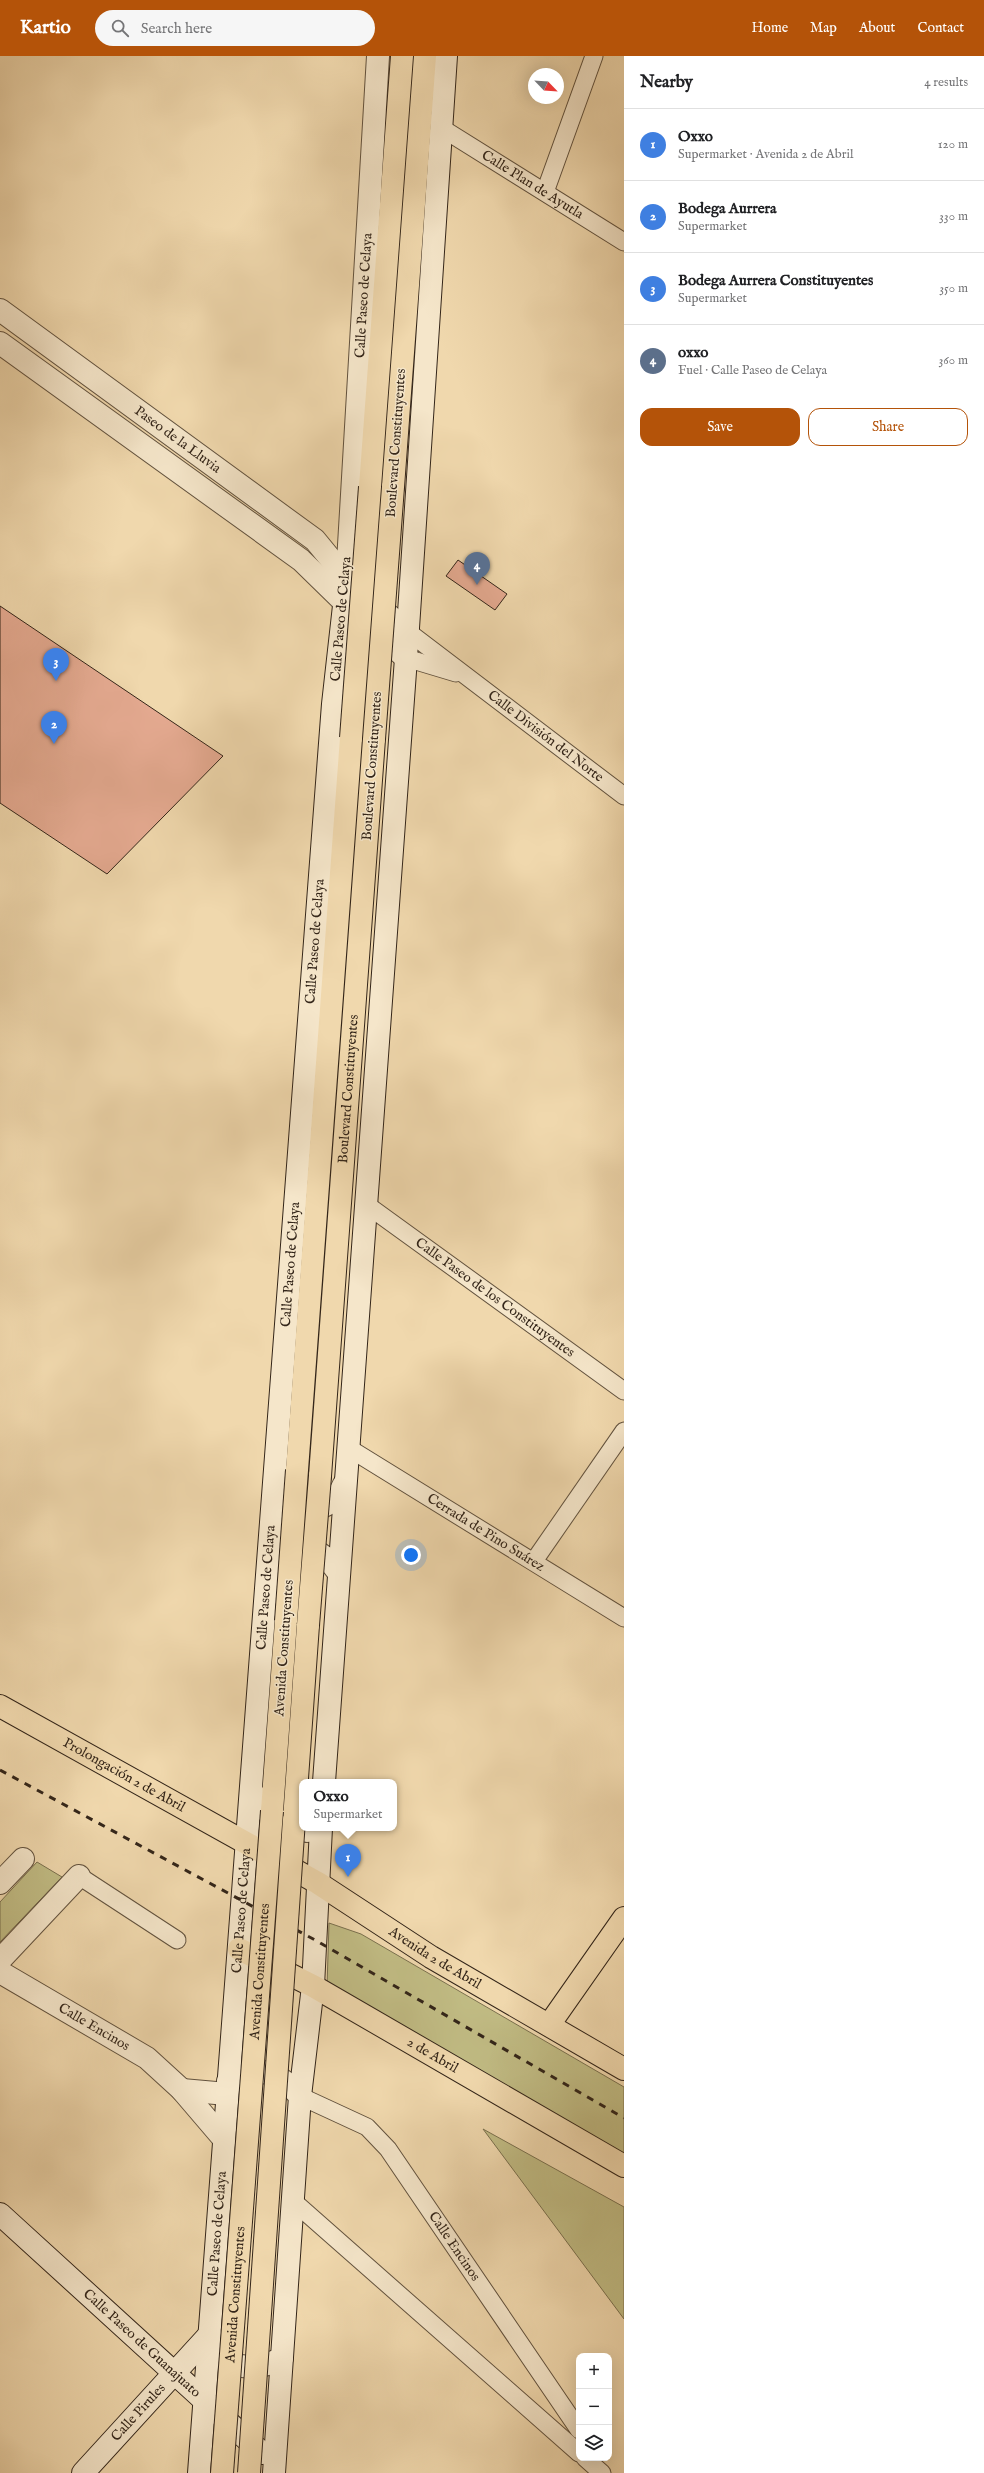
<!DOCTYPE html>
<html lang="en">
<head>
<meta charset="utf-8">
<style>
  :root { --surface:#fff; --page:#f6f6f6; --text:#202124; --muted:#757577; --line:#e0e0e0; --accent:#b45309 }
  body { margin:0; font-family:"IM FELL English",serif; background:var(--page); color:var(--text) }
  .controls { position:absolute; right:12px; bottom:12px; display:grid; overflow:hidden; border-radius:8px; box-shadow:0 4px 16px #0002 }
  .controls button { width:36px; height:36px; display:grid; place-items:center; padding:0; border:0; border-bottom:1px solid var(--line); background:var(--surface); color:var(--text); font:20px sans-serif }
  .compass { position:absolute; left:528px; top:12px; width:36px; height:36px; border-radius:50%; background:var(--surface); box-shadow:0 4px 16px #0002; rotate:115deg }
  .you { position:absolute; left:411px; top:1499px; width:14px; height:14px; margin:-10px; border:3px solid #fff; border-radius:50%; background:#1a73e8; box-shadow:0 0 0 6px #1a73e833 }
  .badge { display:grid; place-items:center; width:26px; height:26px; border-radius:50%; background:var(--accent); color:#fff; font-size:13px; font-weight:700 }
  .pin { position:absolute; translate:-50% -33px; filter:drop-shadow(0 1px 2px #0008) }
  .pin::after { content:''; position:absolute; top:21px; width:14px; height:12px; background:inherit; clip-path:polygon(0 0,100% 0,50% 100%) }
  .popup { position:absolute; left:299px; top:1723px; width:98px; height:52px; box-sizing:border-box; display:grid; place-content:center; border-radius:8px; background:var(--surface); filter:drop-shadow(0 1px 3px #0005); font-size:13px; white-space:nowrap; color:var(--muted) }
  .popup b { font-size:15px; color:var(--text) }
  .popup::after { content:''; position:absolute; left:50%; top:100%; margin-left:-8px; border:8px solid transparent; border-top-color:var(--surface) }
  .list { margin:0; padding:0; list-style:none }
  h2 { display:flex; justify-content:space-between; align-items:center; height:52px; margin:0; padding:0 16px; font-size:17px }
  h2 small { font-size:13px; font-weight:400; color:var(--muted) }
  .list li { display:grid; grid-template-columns:26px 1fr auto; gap:12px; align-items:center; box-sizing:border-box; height:72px; padding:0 16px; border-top:1px solid var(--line) }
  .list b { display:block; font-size:15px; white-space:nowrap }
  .list p { margin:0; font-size:13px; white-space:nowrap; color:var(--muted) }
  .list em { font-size:13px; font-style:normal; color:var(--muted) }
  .actions { display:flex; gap:8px; padding:12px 16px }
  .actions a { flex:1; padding:9px 0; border:1px solid var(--accent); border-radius:12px; text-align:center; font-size:14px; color:var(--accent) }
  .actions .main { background:var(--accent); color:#fff }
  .icon { flex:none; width:22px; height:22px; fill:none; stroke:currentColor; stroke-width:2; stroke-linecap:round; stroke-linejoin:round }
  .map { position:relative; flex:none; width:624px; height:2417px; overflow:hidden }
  header { display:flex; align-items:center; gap:24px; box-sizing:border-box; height:56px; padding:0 20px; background:var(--accent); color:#fff }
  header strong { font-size:19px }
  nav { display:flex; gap:22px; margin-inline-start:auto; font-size:14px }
  .search { width:280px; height:36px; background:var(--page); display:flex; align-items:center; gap:10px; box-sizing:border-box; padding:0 14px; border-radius:22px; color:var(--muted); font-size:15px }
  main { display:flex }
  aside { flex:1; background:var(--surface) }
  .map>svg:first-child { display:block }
</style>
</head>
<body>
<header>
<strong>Kartio</strong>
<div class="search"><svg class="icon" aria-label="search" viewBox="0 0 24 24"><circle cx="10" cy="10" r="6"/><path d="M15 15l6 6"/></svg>Search here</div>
<nav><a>Home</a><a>Map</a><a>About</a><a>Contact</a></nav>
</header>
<main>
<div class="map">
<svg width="624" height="2417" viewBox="0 0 624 2417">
  <rect width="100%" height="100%" fill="#f0d8ad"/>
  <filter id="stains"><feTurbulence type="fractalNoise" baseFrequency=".005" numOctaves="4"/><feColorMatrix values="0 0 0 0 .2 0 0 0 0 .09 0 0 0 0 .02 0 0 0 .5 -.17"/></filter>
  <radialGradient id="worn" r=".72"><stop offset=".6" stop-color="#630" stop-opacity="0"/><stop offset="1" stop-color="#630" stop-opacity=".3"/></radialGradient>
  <g fill="#c1bc84" stroke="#7a704e">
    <path d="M37 1806 62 1821 0 1886V1846Z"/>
    <path d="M329 1867 361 1878 624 2031V2101L327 1931Z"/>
    <path d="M483 2073 624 2151V2263Z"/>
  </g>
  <g fill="#e5aa91" stroke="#332519">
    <path d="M458 504 507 538 495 554 446 520Z"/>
    <path d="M0 550 223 700 107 818 0 747Z"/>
  </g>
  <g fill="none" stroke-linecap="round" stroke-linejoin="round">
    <defs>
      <g id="minor">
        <path id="s1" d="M440 71 624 186"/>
        <path d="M545 136 594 0"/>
        <path id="s2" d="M407 575 624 740"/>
        <path d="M406 602 456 617"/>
        <path id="s3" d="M367 1149 624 1335"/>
        <path id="s4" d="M347 1391 624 1562"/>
        <path d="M534 1505 624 1375"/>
        <path d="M79 1820 177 1884"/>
        <path id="s5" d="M300 2040 367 2071 388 2093 579 2374"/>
        <path d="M293 2145 579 2397"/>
        <path d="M585 2402 602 2417"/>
      </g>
      <g id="tertiary">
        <path id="s6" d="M0 254 315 484 347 523 407 575"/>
        <path d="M0 287 301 504 344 546 406 602"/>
        <path id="s7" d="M347 523 378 0"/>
        <path d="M301 1449C321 1458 337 1445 344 1428"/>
        <path d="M297 1491C315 1490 328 1502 338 1516"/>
        <path d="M251 1734C268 1762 276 1766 307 1775L313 1772"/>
        <path d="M0 1827 23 1803"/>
        <path d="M0 1904 79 1820"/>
        <path id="s8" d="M0 1916 147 2002 182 2034 223 2082"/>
        <path d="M228 2025C257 2008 278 2015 300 2040"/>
        <path d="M182 2034 227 2038"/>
        <path d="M215 2296C234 2315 259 2314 282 2302"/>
      </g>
      <g id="secondary">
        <path d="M324 1726 406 602 446 0"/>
        <path id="s9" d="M0 2158 262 2397"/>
        <path id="s10" d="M83 2417 210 2278"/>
        <path id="s11" d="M199 2417 333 648 347 523"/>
        <path d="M274 2417 300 2040 313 1930 321 1772"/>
      </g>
      <g id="primary">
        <path d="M370 431 402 0"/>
        <path d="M393 431 425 0"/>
        <path d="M297 1414 351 682"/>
        <path id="s12" d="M320 1420 374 683"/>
        <path id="s13" d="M0 1650 318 1827 431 1901 624 2013"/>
        <path d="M272 1755 286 1565"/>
        <path d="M294 1764 308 1569"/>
        <path id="s14" d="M239 1893 313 1930 624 2110"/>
        <path d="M549 1969 624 1862"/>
      </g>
    </defs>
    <use href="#minor" stroke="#62523e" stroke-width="19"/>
    <use href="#tertiary" stroke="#62523e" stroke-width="24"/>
    <use href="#secondary" stroke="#332519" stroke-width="24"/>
    <use href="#primary" stroke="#332519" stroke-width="24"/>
    <use href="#minor" stroke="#f5e6ca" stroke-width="17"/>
    <use href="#tertiary" stroke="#f5e6ca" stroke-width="22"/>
    <use href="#secondary" stroke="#f5e6ca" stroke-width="22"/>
    <use href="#primary" stroke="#f0d8ad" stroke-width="22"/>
    <path stroke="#332519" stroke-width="3" stroke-dasharray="7 7" stroke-linecap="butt" d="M0 1714 315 1884 624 2062"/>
    <defs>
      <g id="primary-bridge">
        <path d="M351 682 370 431"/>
        <path d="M374 683 393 431"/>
        <path d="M286 1565 297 1414"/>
        <path d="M308 1569 320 1420"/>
        <path id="s15" d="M222 2417 272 1755"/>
        <path d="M249 2417 294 1764"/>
      </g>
    </defs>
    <use href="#primary-bridge" stroke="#332519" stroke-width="24" stroke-linecap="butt"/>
    <use href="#primary-bridge" stroke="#f0d8ad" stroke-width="22"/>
  </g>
  <g text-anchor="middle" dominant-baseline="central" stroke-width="3" stroke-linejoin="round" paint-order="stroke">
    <g font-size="14" fill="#332519" stroke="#f5e6ca">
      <text stroke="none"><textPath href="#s1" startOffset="109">Calle Plan de Ayutla</textPath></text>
      <text stroke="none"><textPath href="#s7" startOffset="284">Calle Paseo de Celaya</textPath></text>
      <text stroke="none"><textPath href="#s6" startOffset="220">Paseo de la Lluvia</textPath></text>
      <text transform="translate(396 387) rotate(-86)">Boulevard Constituyentes</text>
      <text transform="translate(341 563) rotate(-85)">Calle Paseo de Celaya</text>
      <text stroke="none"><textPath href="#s2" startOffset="174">Calle División del Norte</textPath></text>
      <text transform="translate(372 710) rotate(-86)">Boulevard Constituyentes</text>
      <text stroke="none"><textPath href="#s11" startOffset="1536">Calle Paseo de Celaya</textPath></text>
      <text stroke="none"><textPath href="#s12" startOffset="388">Boulevard Constituyentes</textPath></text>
      <text stroke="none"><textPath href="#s11" startOffset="1212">Calle Paseo de Celaya</textPath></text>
      <text stroke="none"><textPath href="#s3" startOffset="158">Calle Paseo de los Constituyentes</textPath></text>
      <text stroke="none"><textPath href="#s4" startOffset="163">Cerrada de Pino Suárez</textPath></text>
      <text stroke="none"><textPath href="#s11" startOffset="888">Calle Paseo de Celaya</textPath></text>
      <text transform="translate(284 1592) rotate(-86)">Avenida Constituyentes</text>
      <text stroke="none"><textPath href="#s13" startOffset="142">Prolongación 2 de Abril</textPath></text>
      <text stroke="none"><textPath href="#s11" startOffset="564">Calle Paseo de Celaya</textPath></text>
      <text stroke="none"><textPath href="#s13" startOffset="503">Avenida 2 de Abril</textPath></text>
      <text stroke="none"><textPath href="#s15" startOffset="503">Avenida Constituyentes</textPath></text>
      <text stroke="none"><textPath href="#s8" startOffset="109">Calle Encinos</textPath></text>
      <text stroke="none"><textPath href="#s14" startOffset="221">2 de Abril</textPath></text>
      <text stroke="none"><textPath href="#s11" startOffset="240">Calle Paseo de Celaya</textPath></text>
      <text stroke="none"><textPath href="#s5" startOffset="222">Calle Encinos</textPath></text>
      <text stroke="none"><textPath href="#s15" startOffset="179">Avenida Constituyentes</textPath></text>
      <text stroke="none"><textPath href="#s9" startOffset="192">Calle Paseo de Guanajuato</textPath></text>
      <text stroke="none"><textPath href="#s10" startOffset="82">Calle Pirules</textPath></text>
    </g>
  </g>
  <rect width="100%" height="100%" filter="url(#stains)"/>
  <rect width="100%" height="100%" fill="url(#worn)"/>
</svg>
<div class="controls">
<button>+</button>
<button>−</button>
<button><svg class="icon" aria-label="layers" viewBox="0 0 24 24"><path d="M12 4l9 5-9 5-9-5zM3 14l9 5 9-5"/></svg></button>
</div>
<svg class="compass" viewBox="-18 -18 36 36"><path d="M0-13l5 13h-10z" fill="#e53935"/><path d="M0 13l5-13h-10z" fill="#757577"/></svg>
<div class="you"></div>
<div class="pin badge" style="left:348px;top:1821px;background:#3f7fe0">1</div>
<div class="popup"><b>Oxxo</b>Supermarket</div>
<div class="pin badge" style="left:54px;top:688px;background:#3f7fe0">2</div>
<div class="pin badge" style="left:56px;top:625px;background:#3f7fe0">3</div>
<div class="pin badge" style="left:477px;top:529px;background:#5c6f8a">4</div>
</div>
<aside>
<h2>Nearby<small>4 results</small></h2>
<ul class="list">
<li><span class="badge" style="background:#3f7fe0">1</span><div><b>Oxxo</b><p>Supermarket · Avenida 2 de Abril</p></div><em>120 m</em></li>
<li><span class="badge" style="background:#3f7fe0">2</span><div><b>Bodega Aurrera</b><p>Supermarket</p></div><em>330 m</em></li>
<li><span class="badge" style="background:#3f7fe0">3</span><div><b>Bodega Aurrera Constituyentes</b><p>Supermarket</p></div><em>350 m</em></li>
<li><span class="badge" style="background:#5c6f8a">4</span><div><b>oxxo</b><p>Fuel · Calle Paseo de Celaya</p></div><em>360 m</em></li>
</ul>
<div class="actions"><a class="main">Save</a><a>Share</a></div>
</aside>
</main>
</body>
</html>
